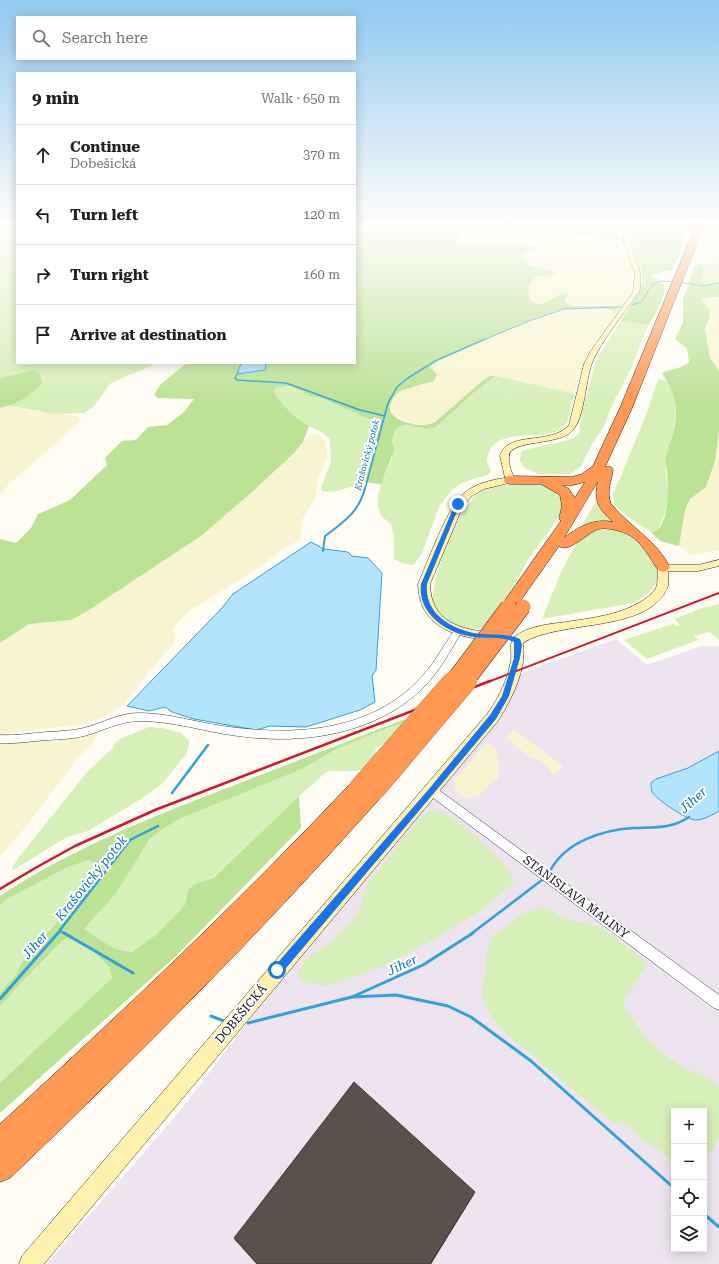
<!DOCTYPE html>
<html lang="en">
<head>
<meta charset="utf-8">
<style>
  :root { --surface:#fff; --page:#f6f6f6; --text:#202124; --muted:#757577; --line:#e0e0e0 }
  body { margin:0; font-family:"Roboto Serif",serif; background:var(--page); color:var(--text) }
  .controls { position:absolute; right:12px; bottom:12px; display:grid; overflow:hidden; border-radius:0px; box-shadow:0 2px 10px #0003 }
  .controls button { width:36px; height:36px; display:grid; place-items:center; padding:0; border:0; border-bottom:1px solid var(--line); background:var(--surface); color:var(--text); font:20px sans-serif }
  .stop { position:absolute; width:12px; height:12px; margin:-9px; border:3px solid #1a73e8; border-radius:50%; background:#fff }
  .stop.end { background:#1a73e8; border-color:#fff; box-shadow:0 1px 4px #0008 }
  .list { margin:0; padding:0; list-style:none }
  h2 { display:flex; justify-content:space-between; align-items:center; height:52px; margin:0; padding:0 16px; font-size:17px }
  h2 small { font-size:13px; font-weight:400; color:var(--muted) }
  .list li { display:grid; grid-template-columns:26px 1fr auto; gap:12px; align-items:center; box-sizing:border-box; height:60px; padding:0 16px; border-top:1px solid var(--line) }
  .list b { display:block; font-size:15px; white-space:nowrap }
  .list p { margin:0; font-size:13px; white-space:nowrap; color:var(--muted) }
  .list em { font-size:13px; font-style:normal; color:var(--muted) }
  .icon { flex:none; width:22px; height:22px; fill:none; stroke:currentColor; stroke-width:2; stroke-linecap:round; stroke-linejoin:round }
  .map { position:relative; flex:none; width:719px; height:1264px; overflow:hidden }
  .search { position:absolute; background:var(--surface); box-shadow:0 2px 10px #0003; left:16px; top:16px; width:340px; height:44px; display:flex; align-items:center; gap:10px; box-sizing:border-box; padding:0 14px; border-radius:0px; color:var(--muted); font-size:15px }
  .panel { position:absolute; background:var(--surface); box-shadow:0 2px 10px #0003; left:16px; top:72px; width:340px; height:292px; border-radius:0px }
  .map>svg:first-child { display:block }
</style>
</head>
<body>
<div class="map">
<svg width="719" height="1264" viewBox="0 0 719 1264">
  <rect width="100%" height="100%" fill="#fffcf4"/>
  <path fill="#eee4f0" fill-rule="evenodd" d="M616 639 647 665 702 646H719V1264H47L180 1111 286 972 524 672ZM674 1111H704V1249H674Z"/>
  <g fill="#f9f4d0">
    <path d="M459 228H541L564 233 611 239 626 256 631 265 634 285 628 296 622 304 614 306 570 305 565 301 568 293H563L543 304 533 303 529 299 528 295 529 286 532 281 536 277 540 276H549L527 264 523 260 522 253 532 251V246L462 242 460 240Z"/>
    <path d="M717 228H719V262L707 259 713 247Z"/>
    <path d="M710 297H719V371L710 358 705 327 710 316V311L702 299Z"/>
    <path d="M571 308H603L612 310 615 316 586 356 575 391 569 393 559 391 490 376 435 421 427 425 415 424 392 415 391 402 395 395 400 391 431 383 430 367 439 360 532 319 561 309Z"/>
    <path d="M12 406 39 412 77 416 82 420 30 466 11 482 0 494V408Z"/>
    <path d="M719 430V550L695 555 690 554 679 546 685 510 690 499 706 487 715 461Z"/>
    <path d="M312 435H320L326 442 327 457 318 479 315 498 302 520 300 540 286 547 258 568 188 612 173 628 176 638 173 645 165 652 123 705 104 717 85 724 0 734V643L29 624 71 620 86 612 146 573 201 536 252 492 293 454 308 437Z"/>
    <path d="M98 729 93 743 75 762 24 829 0 856V743Z"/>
    <path d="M514 730 563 766 553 775 545 764 537 759 531 758 506 738 511 731Z"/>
    <path d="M488 744 492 745 496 751 499 761 498 779 493 780 479 796 465 799 461 796 455 788 454 781 484 746Z"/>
  </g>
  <g fill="#d7efb8">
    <path d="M4 228H17V363H155L149 367 111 383 93 407 84 413 54 414 18 407 8 406 31 394 42 384 40 374 34 370 0 378V232Z"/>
    <path d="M719 262V282L706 284 701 282 703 264Z"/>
    <path d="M621 321 648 325 630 371H627L629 373 613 403 604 426 592 444 580 468 569 474H539L525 468 520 461 521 452C537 444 569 444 579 434L583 409 596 360Z"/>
    <path d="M496 376 575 394C569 404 573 419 562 428 543 443 496 425 488 455 488 457 487 458 487 460 487 463 490 468 491 472 487 476 481 477 476 478 459 483 451 488 442 504H440L421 555 413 565 404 564 394 559V539L391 524 381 516 378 506V496L381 484 392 458V437L394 431 401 426 406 425 426 429 435 428 472 394Z"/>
    <path d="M658 379 667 381C681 402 675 424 670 447 669 451 666 455 666 459 665 482 672 500 661 523 659 527 658 530 654 532 645 530 620 512 615 504 614 502 614 498 613 495L646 415Z"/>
    <path d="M281 386H289L307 392 310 396 324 399 371 419 377 425C379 431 374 437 372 443 367 456 369 476 359 485L332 492 322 491 321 488 331 462 330 440C323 430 310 428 301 422 290 415 281 402 273 391L274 388Z"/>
    <path d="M525 484C544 484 556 486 565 503 556 528 536 544 524 567 517 580 492 627 478 629 469 630 456 625 448 621 440 617 433 610 433 600 433 574 457 506 481 492 494 484 511 485 525 484Z"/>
    <path d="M598 498 627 528 581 527Z"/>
    <path d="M610 529C628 533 641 542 651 558 653 561 657 565 658 568 662 584 645 597 633 603L542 619 562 570 577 542 594 530Z"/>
    <path d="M719 604V640L710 632 694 636 698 640 647 659 624 640 673 624 676 626 680 625 675 619 702 608Z"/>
    <path d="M404 723 390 741 377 747 375 751 377 754 364 769 356 771H330L324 774 299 796 212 878 195 884 188 890 185 905 157 934 132 952 115 949 84 929 100 911 149 840 157 833 179 819 302 769 335 750 387 728Z"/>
    <path d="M149 727 162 728 181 733 189 741V745L186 754 163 783 141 799 88 831 67 837 13 870 12 868 19 857 88 771 112 749 114 744 120 739Z"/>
    <path d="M437 810 454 819 477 837 505 865 511 873 514 883 478 912 437 938 379 968 326 986 302 982 298 976 300 968 310 956 324 948 356 917 363 900 367 884 419 819 428 812Z"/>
    <path d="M89 860 94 864 96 871 83 893 22 962 16 974 0 993V906L7 899 68 867Z"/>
    <path d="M544 907 550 909 564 919 599 926 643 959 646 966 622 1003C630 1013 635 1025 643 1034 664 1059 686 1069 715 1082L719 1087V1138L704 1163V1111H674V1171L663 1152 641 1140 634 1129 627 1124 614 1123 578 1094 500 1028 486 1008 482 994 488 949 493 937 519 917 537 908Z"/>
    <path d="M67 938 93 951 110 968 112 978 0 1083V1007L20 984 62 941Z"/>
  </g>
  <g fill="#bce295">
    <path d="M355 228H459L460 240 462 242 532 246 535 249 532 251 522 253C525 273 544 265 556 274 549 277 540 274 535 278 526 285 525 303 539 304 549 304 556 293 567 293H568L565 301 568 304 573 306H614L622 304 614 314 612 310 603 308 561 309 532 319 439 360 430 367 437 374 434 381 400 391C393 396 386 408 393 415 400 422 417 426 426 425 429 424 433 423 435 422L480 383 489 376H496L472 394 435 428 426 429 406 425 401 426 394 431 392 440 394 451 381 484 362 482 364 477 369 452 378 427 374 421 324 399 310 396 302 391 289 386 277 387 273 391C283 405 294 419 309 426L303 442 293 454 252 492 201 536 86 612 71 620 29 624 0 643V539L16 543 31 528 38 514 70 500 107 465 105 458 122 441 136 440 148 427 167 425 184 412 194 399 158 398 154 395 161 384 187 363H242L243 374 265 370 266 363H355Z"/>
    <path d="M541 228H623L617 236C592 240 566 233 541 228Z"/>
    <path d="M631 228H687C683 239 678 262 672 270L650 275 664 284C666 299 656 313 648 325L621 321C626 313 641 290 642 283 644 264 630 248 631 228Z"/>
    <path d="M703 264 702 282 706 284 719 282V297H710L702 299 710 311V316L705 328 710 358 719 371V430L715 461 706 487 690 499 685 510 679 546 660 541 650 531 654 532C670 525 668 486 667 472 667 467 665 461 666 456 671 441 677 425 676 409 675 395 669 384 662 373 671 368 680 370 689 362L687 348 675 339 683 322V299L695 265Z"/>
    <path d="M34 370 40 374 42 384C31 395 16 405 0 408V378Z"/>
    <path d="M405 719 404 723 387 728 335 750 302 769 179 819 157 833 149 840 116 893 84 929 115 949 132 952 157 934 185 905 188 890 195 884 213 878 299 796 301 828 175 957 0 1113V1083L112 978 110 968 93 951 67 938 62 941 20 984 0 1007V993L16 974 22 962 83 893 96 871 94 864 89 860 68 867 7 899 0 906V896C71 849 151 817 230 787 288 764 347 742 405 719Z"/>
  </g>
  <g fill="#b2e5fd" stroke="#30a1dd">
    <path d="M242 363H266L265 370 238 374 239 368Z"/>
    <path d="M311 542 324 549 348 552 352 556 368 558 382 573 376 670 372 676 375 702 360 710 306 727 270 726 256 730 194 719 172 712 165 707 149 711 127 706 222 608 233 594Z"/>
    <path d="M719 751V811C712 815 704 820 696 820 688 821 656 799 652 792 651 789 651 786 651 783L656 779 688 768Z"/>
  </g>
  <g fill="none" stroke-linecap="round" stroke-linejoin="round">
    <g stroke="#30a1dd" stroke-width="1">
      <path d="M679 282 703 286 719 283"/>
      <path d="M632 305 641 302 653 284 661 281 674 282"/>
      <path d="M481 341 529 321 564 309 621 307"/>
    </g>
    <g stroke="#30a1dd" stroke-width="1.5">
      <path d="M238 372 235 378 237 380 286 383 360 410 385 416"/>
      <path d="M365 489 388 403 397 387 408 378 435 361 483 340"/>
    </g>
    <path stroke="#30a1dd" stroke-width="2" d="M323 551 325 536C344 522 359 512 365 488"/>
    <g stroke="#30a1dd" stroke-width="2.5">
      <path d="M172 793 208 745"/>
      <path d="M550 871C565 842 602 830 633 828 653 827 672 829 689 817"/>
      <path d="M60 930 130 840 158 826"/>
      <path d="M57 934 60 931 66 934"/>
      <path d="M471 934 542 880"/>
    </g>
    <g stroke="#30a1dd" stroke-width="3">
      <path d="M64 933 133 973"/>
      <path d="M352 997 396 995 448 1006 471 1017 531 1061 674 1188"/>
      <path d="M0 999 58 933"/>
      <path d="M211 1016 224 1021"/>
      <path d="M248 1023 352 997 423 965 473 933"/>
      <path d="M704 1214 719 1227"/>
    </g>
    <defs>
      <g id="street">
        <path d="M552 228H559L628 239 626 240Z"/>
        <path d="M458 628 462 631C451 650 439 672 423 688 375 735 302 745 238 736 206 732 173 721 140 721 120 721 103 731 84 736 73 739 60 739 48 740 32 741 16 744 0 743V735C16 736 32 733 48 732 60 731 72 731 84 728 103 723 119 713 139 713 168 713 195 722 223 726 290 736 365 733 416 683 432 667 443 647 455 629Z"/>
        <path d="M432 787 436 788 719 995V1010L714 1008 428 794 427 791 428 788Z"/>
      </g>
      <g id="secondary">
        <path d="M624 228H630C627 253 646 264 639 292 625 312 601 341 592 363 585 382 585 416 573 430 561 446 510 439 509 456 508 464 512 473 515 480L513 482 484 489 472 496 463 506 430 584C431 623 460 629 493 633L497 634 499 637 497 640C489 642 480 640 472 638 441 632 419 618 418 584 428 562 447 507 464 493 475 484 490 480 505 478L500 456C507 430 551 446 569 425L584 364 590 352 633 292 635 274 624 243Z"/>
        <path d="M719 560V566L698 571H668C668 575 669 582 668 586 650 634 559 619 523 643 527 670 512 698 498 721L44 1264H19L22 1256 488 713C499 697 508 679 511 660 512 653 509 641 514 637 528 626 549 624 566 622 592 618 620 615 642 601 648 597 655 592 657 585 658 580 657 572 658 567L659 565H698Z"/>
      </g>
      <g id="highway">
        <path d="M695 228H703L632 408 605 467H611L613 470C611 482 606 492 611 504 630 527 656 540 670 567L668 570 663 572 658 570C650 558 642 542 629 535 621 531 608 527 599 529 587 532 569 554 559 546L513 611 508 612 503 611 500 607 503 603 561 521 559 519 562 506 560 495 541 484H510L505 483 504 480 505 477 510 476 572 477 582 474 593 466 620 408ZM598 481C593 501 599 509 613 522 594 518 578 527 564 538ZM585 482 575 498 569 489 562 485H573Z"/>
        <path d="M358 781 365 783 366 786 375 782 382 784 385 790 382 796C264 929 139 1055 10 1178L0 1182V1124C120 1014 239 902 351 783Z"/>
      </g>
    </defs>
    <use href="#street" stroke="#434343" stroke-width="1"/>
    <use href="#secondary" stroke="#323232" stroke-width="1"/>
    <use href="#highway" stroke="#212121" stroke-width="1"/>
    <use href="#street" fill="#fff" fill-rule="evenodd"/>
    <use href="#secondary" fill="#fff2af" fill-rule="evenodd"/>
    <use href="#highway" fill="#ff9852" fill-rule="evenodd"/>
    <path stroke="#d31629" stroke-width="2" d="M488 682 719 593"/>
    <path stroke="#d31629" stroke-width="2.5" d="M0 889 37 867 75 846 155 810 490 681"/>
    <defs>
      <g id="highway-bridge-far1">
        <path d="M452 682 508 607"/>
        <path d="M466 682 523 607"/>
      </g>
      <g id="highway-bridge">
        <path d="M358 789 453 681"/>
        <path d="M375 790 467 681"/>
      </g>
    </defs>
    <use href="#highway-bridge-far1" stroke="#212121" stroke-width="16" stroke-linecap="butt"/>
    <use href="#highway-bridge" stroke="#212121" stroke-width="20" stroke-linecap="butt"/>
    <use href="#highway-bridge-far1" stroke="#ff9852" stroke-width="15"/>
    <use href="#highway-bridge" stroke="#ff9852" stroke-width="20"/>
  </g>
  <path fill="#4e4540" d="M474 1194 431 1264H257L235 1240 234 1238Z"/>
  <path fill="#403834" d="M475 1192 431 1264H430Z"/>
  <path fill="#5b504b" stroke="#403834" d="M354 1082 475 1192 430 1264H257L234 1238Z"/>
  <linearGradient id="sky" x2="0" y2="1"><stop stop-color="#92c8f0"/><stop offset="0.56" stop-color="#fffefa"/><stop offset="1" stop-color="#fffefa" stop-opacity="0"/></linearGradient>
  <rect width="719" height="404" fill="url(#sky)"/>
  <path fill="#1a73e8" d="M458 503 460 504 427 584C424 612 449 628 474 633 490 636 503 632 520 639L522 645 520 658 509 696 496 719 434 793 281 974 277 975 274 974 273 970 274 967 429 789 490 715 502 696 514 658V642C502 636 488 639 474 637 448 634 417 614 421 584L455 504Z"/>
  <g text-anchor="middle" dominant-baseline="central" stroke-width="4" stroke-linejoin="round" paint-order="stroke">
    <g font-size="9" font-style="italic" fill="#0972b3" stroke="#fff">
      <text transform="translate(367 455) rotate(-75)">Krašovický potok</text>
    </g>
    <g font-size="12" fill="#101010" stroke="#fff">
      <text transform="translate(576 897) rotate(37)">STANISLAVA MALINY</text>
      <text transform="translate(241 1014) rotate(-50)">DOBEŠICKÁ</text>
    </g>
    <g font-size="13" font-style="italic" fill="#0972b3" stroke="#fff">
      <text transform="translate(693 800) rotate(-42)">Jiher</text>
      <text transform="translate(91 878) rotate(-51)">Krašovický potok</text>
      <text transform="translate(35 945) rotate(-49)">Jiher</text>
      <text transform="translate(402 965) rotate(-25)">Jiher</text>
    </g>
  </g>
</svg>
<div class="controls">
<button>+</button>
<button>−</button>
<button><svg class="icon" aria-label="locate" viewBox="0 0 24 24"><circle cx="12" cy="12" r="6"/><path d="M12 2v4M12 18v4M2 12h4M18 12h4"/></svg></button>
<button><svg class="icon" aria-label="layers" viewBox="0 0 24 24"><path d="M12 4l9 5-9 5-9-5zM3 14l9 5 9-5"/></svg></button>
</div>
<div class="stop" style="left:277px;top:970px"></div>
<div class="stop end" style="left:458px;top:504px"></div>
<div class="search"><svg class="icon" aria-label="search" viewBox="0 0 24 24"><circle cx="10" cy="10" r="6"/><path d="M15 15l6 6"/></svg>Search here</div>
<section class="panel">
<h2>9 min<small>Walk · 650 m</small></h2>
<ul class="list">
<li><svg class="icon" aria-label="ahead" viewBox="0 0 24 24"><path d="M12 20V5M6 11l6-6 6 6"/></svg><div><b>Continue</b><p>Dobešická</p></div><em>370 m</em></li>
<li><svg class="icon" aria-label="left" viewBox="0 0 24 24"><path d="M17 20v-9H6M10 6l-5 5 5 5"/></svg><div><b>Turn left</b></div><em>120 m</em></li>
<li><svg class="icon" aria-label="right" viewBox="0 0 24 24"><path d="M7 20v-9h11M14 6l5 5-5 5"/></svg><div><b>Turn right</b></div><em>160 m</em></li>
<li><svg class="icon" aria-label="arrive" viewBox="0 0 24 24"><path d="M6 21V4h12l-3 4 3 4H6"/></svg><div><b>Arrive at destination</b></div></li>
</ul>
</section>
</div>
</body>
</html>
